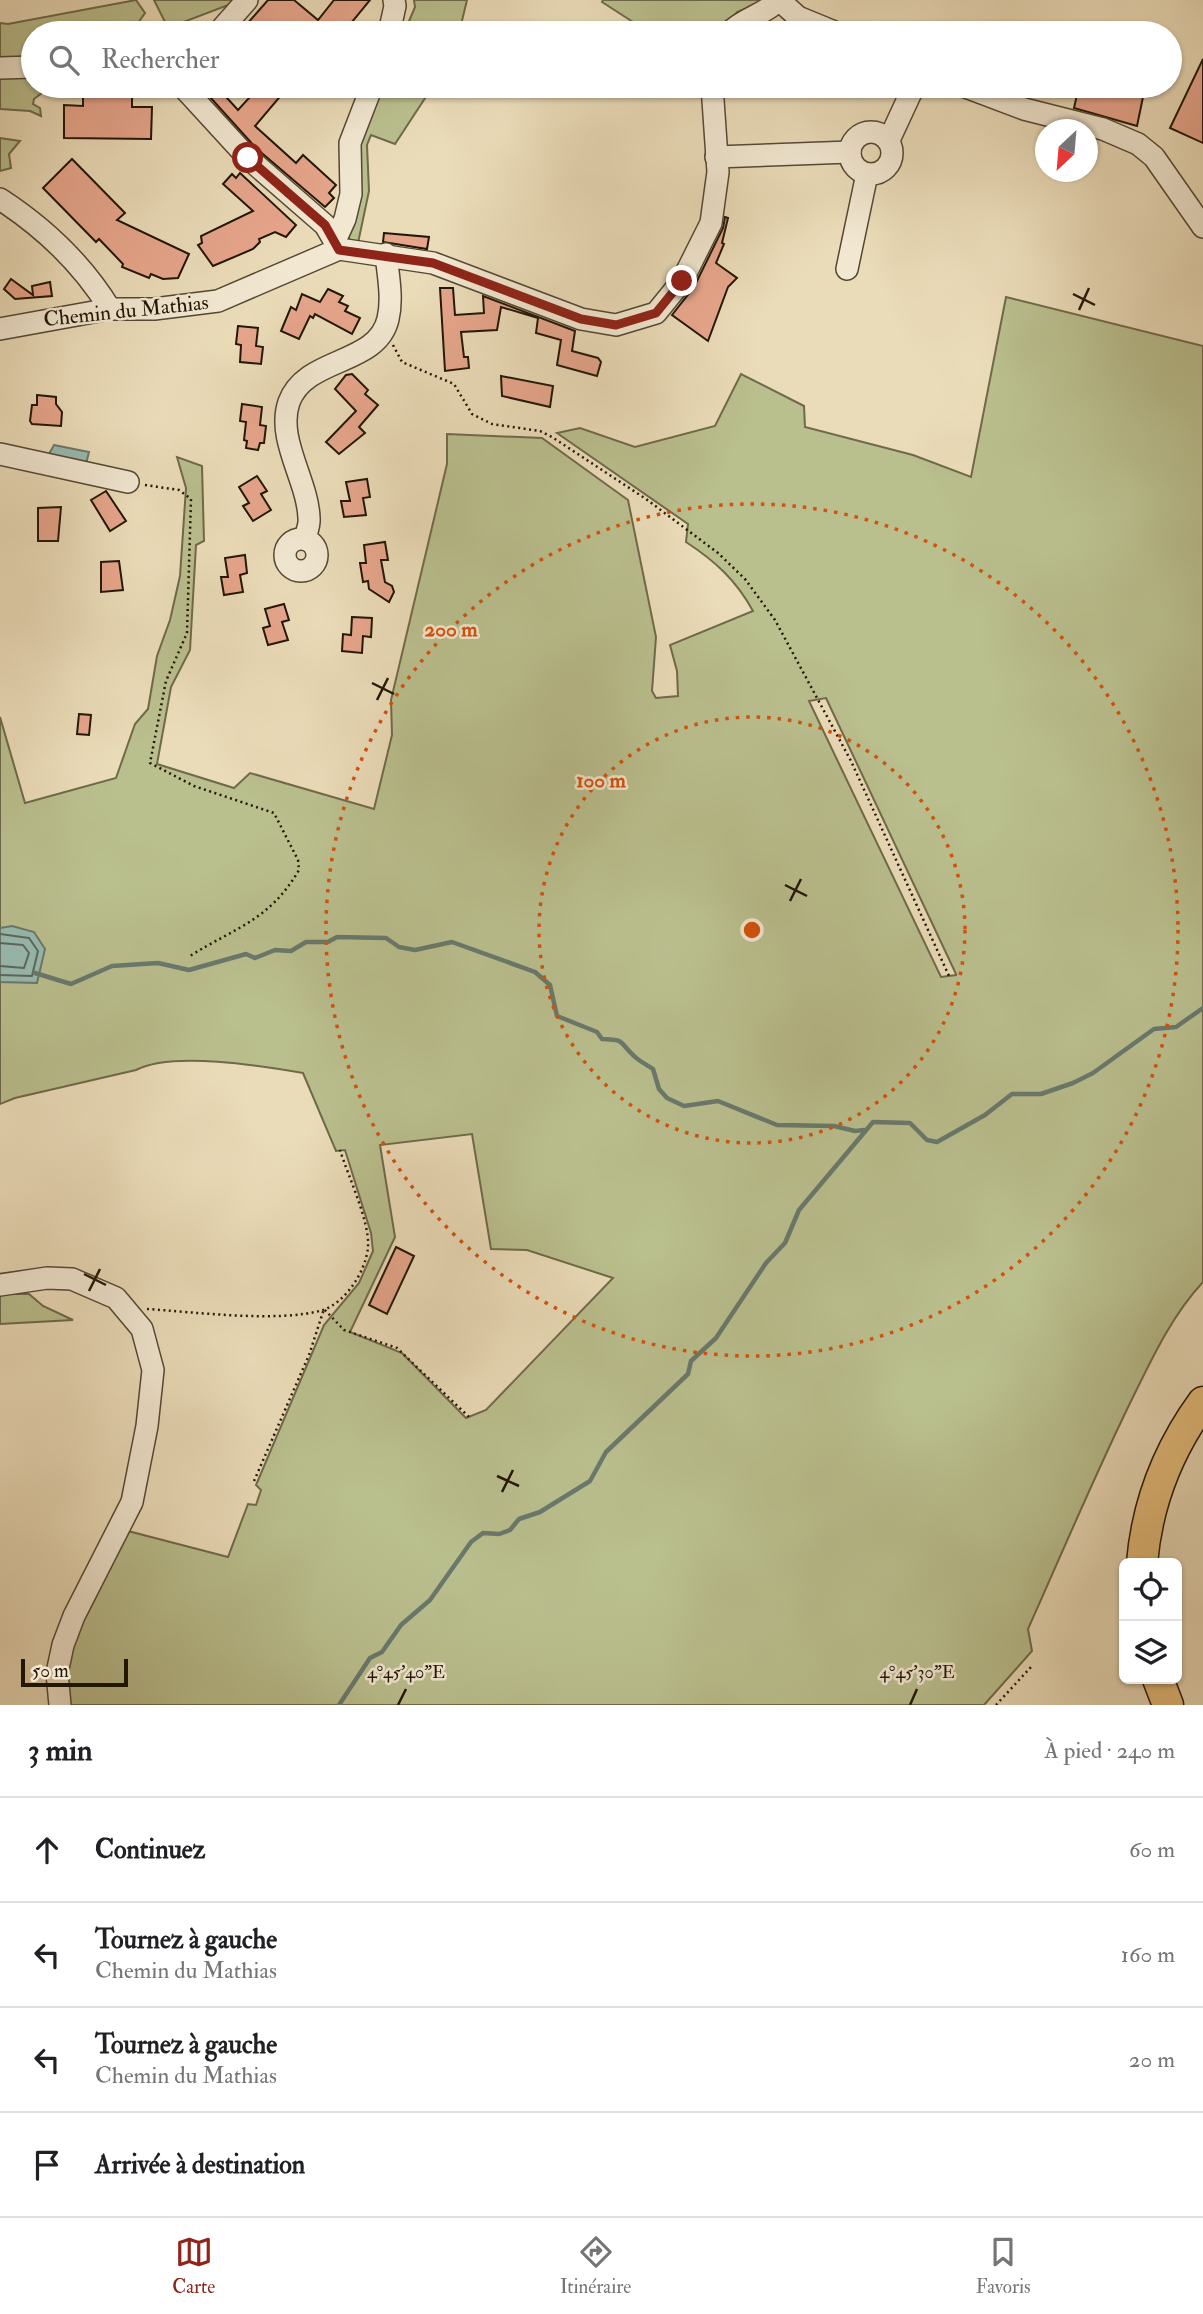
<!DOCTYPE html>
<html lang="fr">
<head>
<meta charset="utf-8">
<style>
  :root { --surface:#fff; --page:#f2f2f2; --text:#202124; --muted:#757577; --line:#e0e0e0; --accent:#8f2418 }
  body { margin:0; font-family:"IM FELL Double Pica",serif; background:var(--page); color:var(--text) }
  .controls { position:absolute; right:21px; bottom:21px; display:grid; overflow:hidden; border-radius:10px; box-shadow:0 2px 5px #0004 }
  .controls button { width:63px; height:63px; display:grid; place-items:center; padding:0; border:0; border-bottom:2px solid var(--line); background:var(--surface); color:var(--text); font:35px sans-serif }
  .compass { position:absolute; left:1035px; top:119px; width:63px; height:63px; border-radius:50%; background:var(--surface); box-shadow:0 2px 5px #0004; rotate:206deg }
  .scale { position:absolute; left:21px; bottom:18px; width:107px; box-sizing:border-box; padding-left:7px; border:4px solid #221605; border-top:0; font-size:19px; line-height:24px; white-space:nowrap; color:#221605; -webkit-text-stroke:5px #f2e8d2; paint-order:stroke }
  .stop { position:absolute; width:21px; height:21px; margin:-16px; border:5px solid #8f2418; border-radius:50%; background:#fff }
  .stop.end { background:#8f2418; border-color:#fff; box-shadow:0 2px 7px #0008 }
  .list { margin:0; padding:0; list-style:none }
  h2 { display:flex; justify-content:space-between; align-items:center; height:91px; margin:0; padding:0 28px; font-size:30px }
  h2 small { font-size:23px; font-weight:400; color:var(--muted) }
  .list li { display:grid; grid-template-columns:46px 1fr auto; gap:21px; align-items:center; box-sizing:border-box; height:105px; padding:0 28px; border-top:2px solid var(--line) }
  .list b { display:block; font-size:26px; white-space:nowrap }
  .list p { margin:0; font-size:23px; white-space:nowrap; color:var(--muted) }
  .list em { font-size:23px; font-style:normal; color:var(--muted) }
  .icon { flex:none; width:38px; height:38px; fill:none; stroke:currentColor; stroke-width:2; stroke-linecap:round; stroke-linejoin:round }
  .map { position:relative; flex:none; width:1203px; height:1705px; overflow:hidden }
  .search { position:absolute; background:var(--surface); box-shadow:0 2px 5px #0004; left:21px; right:21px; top:21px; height:77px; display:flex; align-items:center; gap:18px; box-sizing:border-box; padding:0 24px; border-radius:38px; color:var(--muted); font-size:26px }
  .sheet { height:511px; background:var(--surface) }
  nav { display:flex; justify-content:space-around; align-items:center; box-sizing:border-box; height:98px; border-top:2px solid var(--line); background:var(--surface); font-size:19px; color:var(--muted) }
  nav a { display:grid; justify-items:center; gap:4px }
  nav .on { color:var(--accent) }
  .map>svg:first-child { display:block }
</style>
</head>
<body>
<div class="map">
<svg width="1203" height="1705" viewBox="0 0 1203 1705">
  <rect width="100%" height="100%" fill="#ebdcb9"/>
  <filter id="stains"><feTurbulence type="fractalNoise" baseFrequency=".00286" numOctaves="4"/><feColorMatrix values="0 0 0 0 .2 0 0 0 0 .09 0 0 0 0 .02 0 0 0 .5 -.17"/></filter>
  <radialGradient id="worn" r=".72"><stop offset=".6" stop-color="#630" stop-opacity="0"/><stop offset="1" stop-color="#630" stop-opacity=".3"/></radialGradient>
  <g fill="#babf8e" stroke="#6e6a4a" stroke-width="2" fill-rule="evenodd">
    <path d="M136 0 145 13 131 33H33V58L0 59V23L8 24Z"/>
    <path d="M154 0H234L231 4 168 28Z"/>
    <path d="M414 0H467L459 33H404L415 7Z"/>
    <path d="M603 0H769L737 12 722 33H650L602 2Z"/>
    <path d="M33 71V86H51L34 99 33 104 40 108 41 116 30 111 0 109V74Z"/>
    <path d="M382 86H433L395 144 371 135 367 145 369 191 358 243 349 240V232L355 155Z"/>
    <path d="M0 138 20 141 9 154 11 168 0 171Z"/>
    <path d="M1006 297 1203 346V1282C1173 1314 1153 1356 1134 1395 1096 1472 1063 1551 1028 1629L1032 1651 984 1705H65L69 1640 124 1530 228 1557 248 1504 256 1505 261 1490 256 1485 324 1325 359 1283 373 1251 371 1233 345 1150 336 1151 303 1073C262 1066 172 1051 136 1070L15 1098 0 1104V717L25 803 116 778 135 724 148 709 157 656 170 620 180 576 186 488 177 457 202 466 204 541 196 545 190 650 171 687 157 764 234 788 250 773 374 809 392 735 391 700 447 464V434L542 438 628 500 656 637 652 691 656 698 678 696 677 671 670 645 753 611C736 580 715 561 686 542L688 524 557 433 580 428 635 447 715 426 741 374 804 406 805 427 913 455 971 477ZM826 698 956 974V975L941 977 809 701ZM472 1134 491 1249 527 1250 613 1278 486 1410 466 1418 402 1353 350 1332 395 1237 380 1145Z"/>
    <path d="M0 1294H29L43 1306 73 1320 0 1324Z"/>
  </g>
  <g fill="#98bbb1" stroke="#69796c" stroke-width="2">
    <path d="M54 445 89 452 86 464 52 458 49 454Z"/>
    <path d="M12 926 34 932 45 949 37 983 0 982V928Z"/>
  </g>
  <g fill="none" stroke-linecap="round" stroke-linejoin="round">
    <g stroke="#5d685b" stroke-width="2">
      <path d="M0 934 29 938 38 951 32 976 0 975"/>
      <path d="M0 943 23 945 29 953 24 968 0 966"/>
    </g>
    <g stroke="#69796c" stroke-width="4.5">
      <path d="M35 973 71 984 112 966 158 963 189 970 246 954 255 958 275 950 291 951 306 942H328L337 937 386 938 399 947 415 950 452 942 535 972 550 985 557 1016 597 1032 602 1039C626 1040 618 1041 634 1056 639 1061 647 1065 653 1069L659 1089 667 1098 684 1106 718 1101 777 1125 834 1126 855 1131 864 1130"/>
      <path d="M339 1705 370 1658 382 1652 401 1625 430 1600 471 1542 483 1533 499 1534 510 1530 519 1519 540 1512 590 1481 606 1452 688 1374 691 1361 716 1338 766 1263 785 1243 799 1210 873 1122 910 1123 927 1140 937 1142 985 1115 1012 1094H1041L1073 1083 1093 1073 1154 1029 1176 1027 1203 1008"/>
    </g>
  </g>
  <g fill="#e7a68c" stroke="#221605" stroke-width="2">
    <path d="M268 0H294L318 20 334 0H370L343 33H239Z"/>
    <path d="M1203 59V143L1170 128Z"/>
    <path d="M200 86H216L238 110 260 86H289L255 126 296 163 303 155 336 185 329 193 334 198 325 207 257 149Z"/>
    <path d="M1079 86 1143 97 1137 126 1074 108Z"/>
    <path d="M83 88H132V107H152L151 139 64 138V105L83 106Z"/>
    <path d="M72 159 125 213 117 220 189 254 178 278 163 279 151 274 149 278 122 267 123 264 99 239 96 242 43 188Z"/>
    <path d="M240 173 296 225 286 237 275 232 259 239 260 242 253 249 213 266 198 245 202 243 201 236 253 211 223 184 232 174 236 178Z"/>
    <path d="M725 217 728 218 722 243 724 244 716 263 737 278 728 287 708 341 672 315 694 287 723 228Z"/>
    <path d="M384 233 429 237 427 249 383 242Z"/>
    <path d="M11 279 33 295 32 286 50 282 52 296 15 299 4 289Z"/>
    <path d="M440 288H453L455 315 484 313 483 296 575 331 572 351 598 358 601 362 597 376 557 365 561 340 536 333 538 318 501 307 497 330 461 332 464 357H468L469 368 445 371Z"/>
    <path d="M328 289 343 296 339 302 348 306 345 311 360 318 352 334 315 314 313 318 310 316 299 339 281 331 291 307 296 310 302 294 320 302Z"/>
    <path d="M238 326 258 328 256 346 263 347 261 364 240 362 241 345 236 344Z"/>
    <path d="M352 374 368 390 365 394 378 405 359 427 365 433 339 454 326 442 356 411 335 389 346 375Z"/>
    <path d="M501 376 553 386 550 407 502 396Z"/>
    <path d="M37 395 56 397V404L62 412 61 426 32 424 30 421 32 405H37Z"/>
    <path d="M242 404 262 407 260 425 266 426 264 443H260L258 450 246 448 247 441 244 440 246 422 240 421Z"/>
    <path d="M257 476 267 491 261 494 271 510 253 521 243 506 249 503 239 487Z"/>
    <path d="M367 479 370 497 363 498 366 515 344 517 341 501H350L346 482Z"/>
    <path d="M106 491 126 521 110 531 91 500Z"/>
    <path d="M61 507 58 541H38V508Z"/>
    <path d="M385 542 388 560H381L385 582 392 586 394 592 389 602 369 589 368 581 363 582 360 563H366L364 545Z"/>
    <path d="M245 555 247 573 240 575 243 592 224 595 221 577H228L225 558Z"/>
    <path d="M119 561 123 590 101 592V562Z"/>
    <path d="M284 604 289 620 282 622 288 640 268 645 263 628 270 626 265 609Z"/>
    <path d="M352 617 372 618 371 637 363 636 362 653 342 651 343 634 351 635Z"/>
    <path d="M79 714 91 715 89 735 77 734Z"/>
    <path d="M396 1247 414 1256 387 1314 369 1305Z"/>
  </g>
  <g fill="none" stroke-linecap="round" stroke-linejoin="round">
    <defs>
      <g id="minor">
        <path d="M779 0 798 17 837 33"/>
        <path d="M218 33 247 0"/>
        <path d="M389 33 395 6 394 0"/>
        <path d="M729 33C743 18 764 15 779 0"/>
        <path d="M0 68 33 67"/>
        <path d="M182 86 248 158 325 225 339 249"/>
        <path d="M963 86 1024 109 1103 129 1138 144 1154 157 1203 227"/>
        <circle cx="871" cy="153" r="21"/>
        <path d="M889 140 914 86"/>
        <path d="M716 157 850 152"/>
        <path d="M0 199C43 227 83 265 110 309"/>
        <path d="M335 241 345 219 351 194 350 143 372 86"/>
        <path d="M847 269 867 174"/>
        <path d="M0 329 110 309H154L218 301 339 249 433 263 581 319 616 325 656 313 682 281 711 223 718 172 712 86"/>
        <path d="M0 454 128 482"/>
        <circle cx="301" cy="555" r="16"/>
        <path d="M305 539C306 533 310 525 309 518 308 481 276 439 289 402 306 356 377 366 388 319 393 298 388 275 386 254"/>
        <path d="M0 1285 47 1278 72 1279 116 1298 142 1329 153 1370 147 1426 132 1502 74 1616 63 1645 57 1673 60 1705"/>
      </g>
      <g id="highway">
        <path d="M1142 1563C1147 1504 1168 1450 1203 1402"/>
        <path d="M1158 1679 1168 1705"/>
      </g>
    </defs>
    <use href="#minor" stroke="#544832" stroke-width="24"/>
    <use href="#highway" stroke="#221605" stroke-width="33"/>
    <g stroke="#221605" stroke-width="2.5" stroke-dasharray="2 3.5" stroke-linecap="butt">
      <path d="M393 345 402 362 454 384 472 414 492 424 540 431 552 437 646 499 718 553 745 579 775 620 851 761 949 976"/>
      <path d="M145 485 179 490 191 499 187 633 166 681 150 763 194 786 274 813 298 860 299 870C269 921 236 927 190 956"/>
      <path d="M147 1309C194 1312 280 1323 323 1310 346 1302 366 1271 368 1247 370 1222 348 1176 340 1150"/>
      <path d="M254 1481 309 1355 324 1309 344 1330 397 1348 469 1417"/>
      <path d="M996 1705 1031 1667"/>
    </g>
    <use href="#minor" stroke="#f2e8d2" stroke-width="21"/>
    <use href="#highway" stroke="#e6be7c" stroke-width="30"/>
  </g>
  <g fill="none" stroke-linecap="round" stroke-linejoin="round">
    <path stroke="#8f2418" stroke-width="9" d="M248 158 325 225 339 250 433 263 581 319 616 325 656 313 682 281"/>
  </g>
  <path fill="none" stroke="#221605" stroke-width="2.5" d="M1073 294 1095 305M1079 310 1089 288M372 683 394 694M377 700 388 678M785 885 807 896M790 901 801 879M84 1274 106 1285M89 1291 100 1269M497 1476 519 1486M502 1492 513 1470M398 1705 406 1689M910 1705 917 1689"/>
  <g fill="none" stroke="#d4520b" stroke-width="3.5" stroke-dasharray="3.5 7">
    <circle cx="752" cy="930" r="213"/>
    <circle cx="752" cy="930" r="426"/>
  </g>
  <g text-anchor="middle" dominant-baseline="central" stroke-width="5" stroke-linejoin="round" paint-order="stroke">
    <g font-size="21" fill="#221605" stroke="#f2e8d2">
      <text transform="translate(126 311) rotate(-6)">Chemin du Mathias</text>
    </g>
  </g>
  <g font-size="18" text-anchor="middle" fill="#221605" stroke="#f2e8d2" stroke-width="5" stroke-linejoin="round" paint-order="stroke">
    <text x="406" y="1678">4°45'40"E</text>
    <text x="917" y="1678">4°45'30"E</text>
  </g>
  <circle cx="752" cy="930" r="10" fill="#d4520b" stroke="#f2e8d2" stroke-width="3.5"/>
  <g font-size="21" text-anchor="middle" font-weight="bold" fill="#d4520b" stroke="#f2e8d2" stroke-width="5" stroke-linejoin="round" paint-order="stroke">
    <text x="451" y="636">200 m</text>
    <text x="601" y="787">100 m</text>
  </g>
  <rect width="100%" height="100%" filter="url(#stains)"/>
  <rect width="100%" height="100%" fill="url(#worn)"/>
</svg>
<div class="controls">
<button><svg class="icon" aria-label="locate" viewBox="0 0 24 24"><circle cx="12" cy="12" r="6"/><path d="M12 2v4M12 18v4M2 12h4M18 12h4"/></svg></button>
<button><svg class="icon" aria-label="layers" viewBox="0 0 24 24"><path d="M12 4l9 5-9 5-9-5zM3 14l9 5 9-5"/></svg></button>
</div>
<svg class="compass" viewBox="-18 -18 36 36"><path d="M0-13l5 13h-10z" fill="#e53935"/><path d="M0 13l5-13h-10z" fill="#757577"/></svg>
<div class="scale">50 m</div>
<div class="stop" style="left:248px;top:158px"></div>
<div class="stop end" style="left:682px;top:281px"></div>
<div class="search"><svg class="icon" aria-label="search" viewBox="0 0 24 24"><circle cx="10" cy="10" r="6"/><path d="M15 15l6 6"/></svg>Rechercher</div>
</div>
<section class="sheet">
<h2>3 min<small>À pied · 240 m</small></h2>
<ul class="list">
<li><svg class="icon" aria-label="ahead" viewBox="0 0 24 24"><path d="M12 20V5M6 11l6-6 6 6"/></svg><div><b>Continuez</b></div><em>60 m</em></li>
<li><svg class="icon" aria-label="left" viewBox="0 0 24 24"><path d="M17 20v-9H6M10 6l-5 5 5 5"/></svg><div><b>Tournez à gauche</b><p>Chemin du Mathias</p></div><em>160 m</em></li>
<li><svg class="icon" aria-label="left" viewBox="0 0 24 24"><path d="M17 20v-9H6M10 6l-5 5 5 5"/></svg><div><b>Tournez à gauche</b><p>Chemin du Mathias</p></div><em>20 m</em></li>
<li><svg class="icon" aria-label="arrive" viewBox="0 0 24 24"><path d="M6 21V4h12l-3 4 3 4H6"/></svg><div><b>Arrivée à destination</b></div></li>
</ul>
</section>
<nav>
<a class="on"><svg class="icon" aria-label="map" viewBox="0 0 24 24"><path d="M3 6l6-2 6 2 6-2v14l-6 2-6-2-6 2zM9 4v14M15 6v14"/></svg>Carte</a>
<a><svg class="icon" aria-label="directions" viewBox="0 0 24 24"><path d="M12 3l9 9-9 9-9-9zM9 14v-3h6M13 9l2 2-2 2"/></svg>Itinéraire</a>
<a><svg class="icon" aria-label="saved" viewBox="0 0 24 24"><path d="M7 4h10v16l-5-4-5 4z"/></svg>Favoris</a>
</nav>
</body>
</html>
